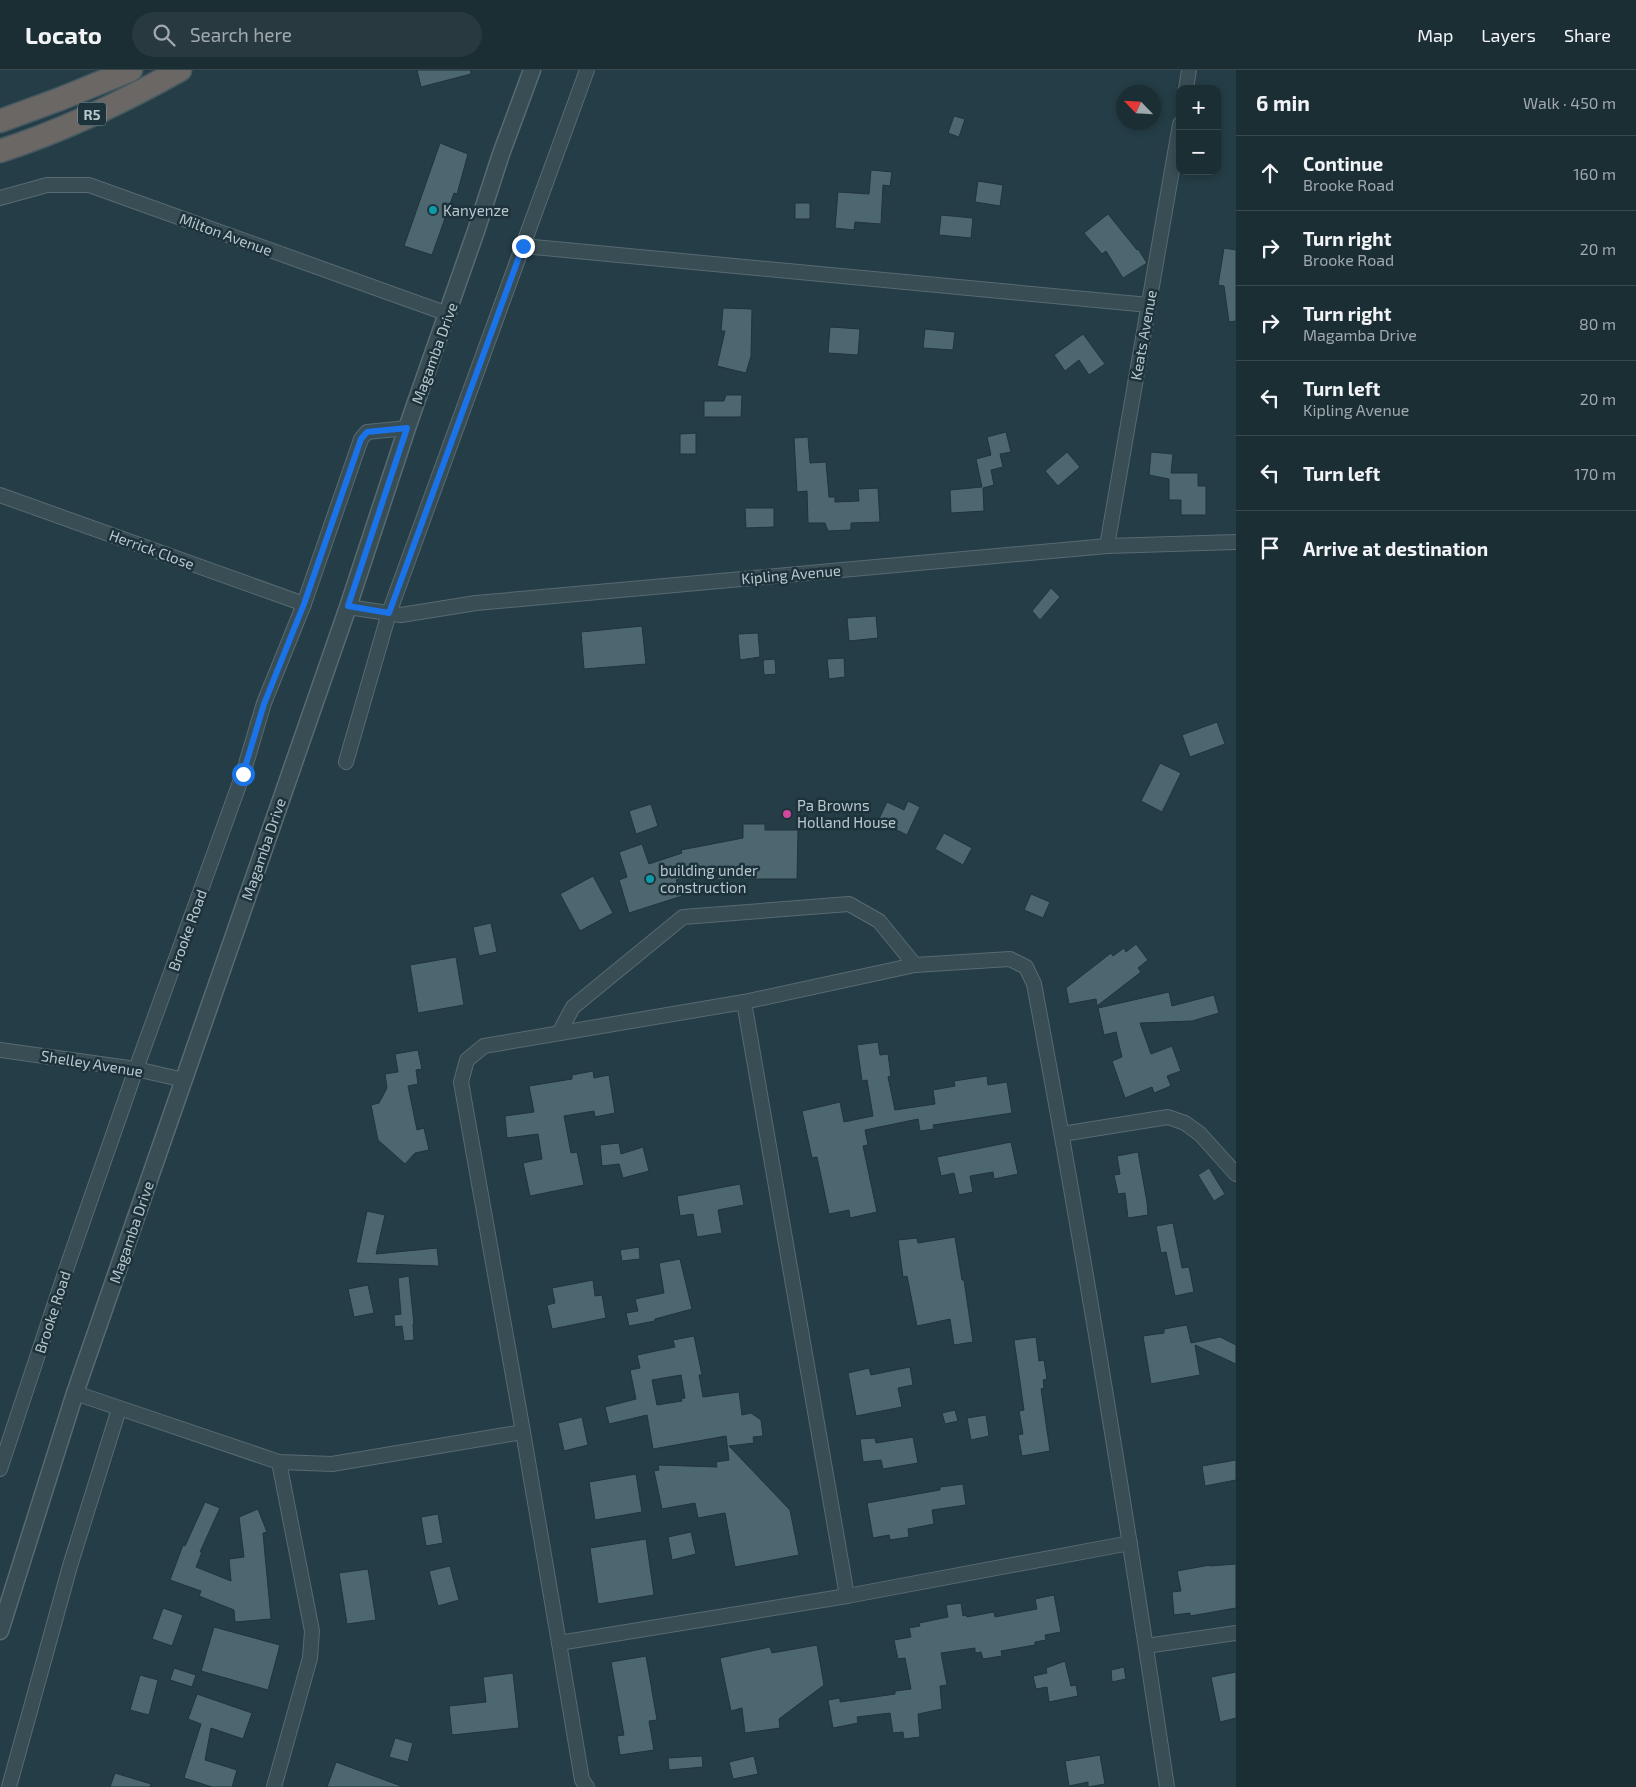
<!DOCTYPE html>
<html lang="en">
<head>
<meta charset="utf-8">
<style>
  :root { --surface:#1b2e34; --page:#283a40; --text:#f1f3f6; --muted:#a0a8ac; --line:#394a4f }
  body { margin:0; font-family:"Exo 2",sans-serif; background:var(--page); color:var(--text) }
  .controls { position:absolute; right:15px; top:15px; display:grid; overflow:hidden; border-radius:10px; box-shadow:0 2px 8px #0003 }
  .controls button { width:45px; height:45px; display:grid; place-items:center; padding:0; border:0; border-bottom:1px solid var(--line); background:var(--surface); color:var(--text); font:25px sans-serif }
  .compass { position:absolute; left:1116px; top:15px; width:45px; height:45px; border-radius:50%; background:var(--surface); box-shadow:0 2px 8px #0003; rotate:295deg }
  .stop { position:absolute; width:15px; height:15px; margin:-11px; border:4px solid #1a73e8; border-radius:50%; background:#fff }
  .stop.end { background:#1a73e8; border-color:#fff; box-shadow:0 1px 5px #0008 }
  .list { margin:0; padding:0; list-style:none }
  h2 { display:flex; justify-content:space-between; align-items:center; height:65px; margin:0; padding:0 20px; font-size:21px }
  h2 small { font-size:16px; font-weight:400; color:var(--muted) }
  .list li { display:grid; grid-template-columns:32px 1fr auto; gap:15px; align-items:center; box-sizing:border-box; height:75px; padding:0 20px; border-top:1px solid var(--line) }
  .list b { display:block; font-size:19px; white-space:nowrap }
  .list p { margin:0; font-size:16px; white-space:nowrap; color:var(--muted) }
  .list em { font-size:16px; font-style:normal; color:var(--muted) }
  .icon { flex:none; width:28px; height:28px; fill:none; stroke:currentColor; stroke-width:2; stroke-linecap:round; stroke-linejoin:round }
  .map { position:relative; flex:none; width:1236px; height:1717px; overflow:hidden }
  header { display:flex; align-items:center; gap:30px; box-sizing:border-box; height:70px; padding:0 25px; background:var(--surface); border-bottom:1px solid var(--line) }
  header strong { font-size:24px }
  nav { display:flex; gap:28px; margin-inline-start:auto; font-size:18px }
  .search { width:350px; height:45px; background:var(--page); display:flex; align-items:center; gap:12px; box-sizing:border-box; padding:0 18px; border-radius:28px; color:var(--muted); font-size:19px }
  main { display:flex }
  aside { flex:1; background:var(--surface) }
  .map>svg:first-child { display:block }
</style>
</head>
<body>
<header>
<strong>Locato</strong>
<div class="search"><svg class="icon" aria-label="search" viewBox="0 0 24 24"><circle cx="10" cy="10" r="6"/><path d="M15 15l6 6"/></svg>Search here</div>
<nav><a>Map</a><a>Layers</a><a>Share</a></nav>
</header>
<main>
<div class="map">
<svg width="1236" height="1717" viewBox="0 0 1236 1717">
  <rect width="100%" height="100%" fill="#243d46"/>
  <g fill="#4d6771" stroke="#20343c" fill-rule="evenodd">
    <path d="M417 0H471V4L421 17Z"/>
    <path d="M954 46 965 49 959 67 948 63Z"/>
    <path d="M440 73 468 84 457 124 454 123 432 185 404 176Z"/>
    <path d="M871 100 892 102 890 116 883 115 881 154 855 152 854 160 835 158 838 122 869 124Z"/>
    <path d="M978 111 1003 115 1000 136 975 132Z"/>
    <rect x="795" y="133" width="15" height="16"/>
    <path d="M1108 144 1137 180 1138 179 1147 193 1123 208 1106 181 1102 184 1084 163Z"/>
    <path d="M941 145 973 148 971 168 939 165Z"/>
    <path d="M1224 178 1236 180V251L1229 252 1224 216 1218 215Z"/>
    <path d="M723 238 752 239 751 286 746 303 717 296 725 261H721Z"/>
    <path d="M830 257 860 259 858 285 828 283Z"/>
    <path d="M925 259 955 262 953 280 923 278Z"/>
    <path d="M1083 264 1105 294 1089 305 1079 290 1065 301 1054 285Z"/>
    <path d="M726 325H742L741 347H704V331H724Z"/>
    <path d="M1006 362 1011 382 1000 384 1003 397 991 400 994 415 983 418 984 441 951 443 950 420 982 417 976 389 991 385 987 367Z"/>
    <path d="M696 363V384H680V364Z"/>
    <path d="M808 367 810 393 826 392 829 427H835V432L859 431 858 419 878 418 880 452 851 453V460L828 461 825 453H808L807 421 797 422 794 368Z"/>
    <path d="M1067 382 1080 397 1058 416 1045 401Z"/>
    <path d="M1151 382 1173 384 1171 403H1198V416H1206V445H1181V430H1169V409L1149 405Z"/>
    <path d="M745 438H774V457L746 458Z"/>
    <path d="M1051 518 1060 527 1040 550 1032 541Z"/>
    <path d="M876 546 878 568 849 571 847 548Z"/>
    <path d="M642 556 646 594 584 599 581 562Z"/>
    <path d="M758 563 760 587 740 590 738 564Z"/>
    <path d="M844 588 845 607 829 609 827 589Z"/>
    <path d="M775 589 776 604 764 605 763 590Z"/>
    <path d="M1217 652 1225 674 1190 687 1182 665Z"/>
    <path d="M1160 693 1181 703 1162 742 1141 731Z"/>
    <path d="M908 731 920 737 907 765 878 751 887 732 904 740Z"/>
    <path d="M651 734 658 756 636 764 629 741Z"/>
    <path d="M743 754H765V760H798L797 809H743V806L718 810 717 802 676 810 682 826 629 843 619 810 627 807 619 782 642 774 649 794 682 783 681 780 743 768Z"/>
    <path d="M944 763 972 778 963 795 935 779Z"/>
    <path d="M593 806 613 843 580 861 560 824Z"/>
    <path d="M1031 824 1050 832 1043 848 1024 840Z"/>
    <path d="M491 853 497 882 479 886 473 857Z"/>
    <path d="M1136 874 1148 890 1138 898 1141 902 1097 936 1096 929 1069 934 1066 918 1111 883 1113 886 1124 878 1126 882Z"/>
    <path d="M456 887 464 935 418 943 410 895Z"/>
    <path d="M1169 922 1172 936 1214 925 1219 943 1192 951 1140 953 1151 984 1172 976 1181 1001 1167 1006 1171 1016 1154 1023 1152 1017 1125 1028 1112 991 1122 987 1116 962 1104 965 1098 938Z"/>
    <path d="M878 972 880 985 888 984 891 1006 888 1007 895 1040 935 1034 933 1020 955 1016 954 1011 987 1006 988 1015 1007 1012 1012 1043 933 1055 934 1059 920 1061 918 1049 865 1060 868 1075 863 1076 877 1142 850 1148 849 1140 829 1144 817 1087 812 1088 802 1041 840 1032 844 1052 873 1046 867 1010 862 1011 857 975Z"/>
    <path d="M418 980 422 999 416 1000 418 1014 408 1016 417 1060 424 1058 429 1080 415 1083 405 1094 378 1070 371 1035 379 1033 387 1018 385 1004 398 1002 395 984Z"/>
    <path d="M593 1001 594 1008 609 1005 615 1043 595 1047 594 1041 564 1046 571 1083 577 1082 584 1115 530 1126 523 1093 542 1089 538 1064 507 1068 505 1046 534 1042 529 1016 572 1009V1005Z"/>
    <path d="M1011 1072 1018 1104 994 1109 993 1102 970 1106 973 1122 959 1125 954 1103 941 1106 937 1087Z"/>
    <path d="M619 1073 621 1084 643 1077 649 1101 623 1108 619 1094 602 1096 600 1075Z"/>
    <path d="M1138 1082 1147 1132 1148 1145 1128 1148 1125 1123 1118 1124 1114 1105 1120 1104 1117 1086Z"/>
    <path d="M1209 1098 1225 1124 1214 1131 1198 1105Z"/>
    <path d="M740 1114 744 1135 718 1140 722 1163 697 1167 693 1144 680 1146 677 1126Z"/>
    <path d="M367 1141 385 1145 376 1184 437 1178 439 1196 356 1193Z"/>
    <path d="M1173 1153 1182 1198 1189 1197 1194 1222 1175 1226 1166 1182 1161 1183 1156 1156Z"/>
    <path d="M955 1167 962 1210H964L973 1272 954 1275 950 1249 917 1256 907 1206 903 1207 898 1170 917 1168 918 1173Z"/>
    <path d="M639 1177 640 1189 622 1191 620 1180Z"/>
    <path d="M680 1189 692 1239 655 1249V1251L629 1256 626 1243 638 1241 635 1229 664 1223 659 1193Z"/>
    <path d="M409 1206 414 1254H413L414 1270 404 1271 402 1256 395 1257 394 1245 401 1244 398 1208Z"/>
    <path d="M593 1210 595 1226 602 1225 606 1248 552 1259 547 1235 555 1233 552 1218Z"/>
    <path d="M368 1215 374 1243 354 1247 348 1219Z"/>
    <path d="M1187 1255 1191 1273 1220 1267 1236 1275V1294L1195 1275 1200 1305 1151 1314 1143 1266 1164 1263V1259Z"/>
    <path d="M694 1266 702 1305H699L703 1327 739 1322 742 1345 751 1343 761 1350 763 1366 753 1367 754 1373 729 1376 790 1440 799 1485 735 1497 725 1443 698 1448 695 1433 662 1439 654 1401 659 1400 658 1395 717 1397 716 1392 729 1390 726 1366 653 1379 647 1345 609 1354 605 1337 636 1329 630 1300 640 1298 637 1285 675 1277 673 1270ZM681 1305 685 1328 681 1329 682 1331 657 1335 652 1310Z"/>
    <path d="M1036 1267 1039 1291 1044 1290 1047 1309 1043 1310 1044 1318 1041 1319 1050 1381 1022 1386 1018 1365 1023 1364 1019 1341 1024 1340 1014 1270Z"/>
    <path d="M910 1297 913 1315 898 1318 902 1337 856 1346 848 1303 869 1298 871 1305Z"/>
    <path d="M955 1340 958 1351 945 1354 942 1343Z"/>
    <path d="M986 1345 989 1366 971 1370 967 1348Z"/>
    <path d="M582 1347 588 1375 564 1381 558 1353Z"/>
    <path d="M913 1367 918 1393 883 1399 881 1390 863 1392 860 1369 875 1368 876 1373Z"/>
    <path d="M1236 1390V1410L1205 1416 1202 1396Z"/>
    <path d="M636 1404 642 1442 595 1450 589 1412Z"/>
    <path d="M963 1414 966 1435 932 1440 934 1454 908 1459 909 1467 890 1470 889 1465 873 1468 867 1433 940 1420V1417Z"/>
    <path d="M205 1432 220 1438 200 1482H202L196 1497 231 1511 229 1489 244 1487 239 1447 258 1439 267 1462 263 1463 271 1549 235 1552 234 1540 199 1526 201 1521 170 1510 183 1475 185 1476Z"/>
    <path d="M438 1444 443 1473 426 1476 421 1447Z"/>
    <path d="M691 1462 696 1484 672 1490 668 1467Z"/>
    <path d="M646 1469 654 1525 598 1534 590 1478Z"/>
    <path d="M1236 1494V1538L1190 1546V1543L1174 1545 1172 1522 1181 1521 1177 1501 1210 1495V1496Z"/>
    <path d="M450 1496 459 1530 438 1536 429 1501Z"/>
    <path d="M368 1499 376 1550 347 1554 339 1503Z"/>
    <path d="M1054 1525 1061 1562 1045 1565 1046 1570 1035 1572V1575L1001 1581 1002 1586 983 1589 981 1582 975 1583V1578L941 1583 947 1615 940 1616 942 1639 918 1644 920 1667 904 1669 903 1662 893 1663 890 1643 857 1647 858 1653 833 1658 828 1630 840 1628V1632L895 1624V1621L911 1619 905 1588 898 1589 894 1570 911 1567 909 1558 920 1556 919 1553 948 1547 946 1535 961 1533 963 1546 966 1545 967 1547 994 1542 995 1547 1037 1539 1035 1529Z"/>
    <path d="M163 1538 183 1545 172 1576 152 1569Z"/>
    <path d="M214 1557 280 1575 268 1620 201 1601Z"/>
    <path d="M817 1575 824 1615 779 1649 780 1658 745 1663 742 1638 731 1641 720 1588 770 1577 772 1583Z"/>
    <path d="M646 1586 657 1650 649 1651 654 1680 620 1685 617 1666 624 1665 611 1592Z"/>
    <path d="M1065 1591 1071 1616 1076 1615 1078 1626 1049 1632 1047 1617 1036 1619 1033 1606 1047 1603 1046 1598Z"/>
    <path d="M1124 1597 1126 1609 1112 1612 1111 1600Z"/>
    <path d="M174 1598 196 1605 192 1617 170 1610Z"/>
    <path d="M1236 1602V1648L1220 1652 1211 1607Z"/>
    <path d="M513 1603 519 1658 452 1665 449 1636 486 1632 483 1607Z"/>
    <path d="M140 1605 158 1610 149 1645 130 1640Z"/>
    <path d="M197 1624 252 1643 243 1669 211 1658 205 1690 237 1700 232 1717H212L184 1708 201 1654 188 1649Z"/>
    <path d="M395 1668 413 1673 408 1692 389 1687Z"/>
    <path d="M1100 1685 1105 1714 1088 1717V1712L1069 1716 1065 1691Z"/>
    <path d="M702 1686 703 1697 669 1700 668 1688Z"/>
    <path d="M754 1686 758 1704 733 1709 729 1692Z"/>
    <path d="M336 1692 401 1716V1717H327Z"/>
    <path d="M115 1703 151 1714 150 1717H110Z"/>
  </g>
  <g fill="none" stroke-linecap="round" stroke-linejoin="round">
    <defs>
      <g id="minor">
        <path d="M1186 19 1189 0"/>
        <path d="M0 128 47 115H89L448 244"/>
        <path d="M523 176 1149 235"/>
        <path d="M0 425 304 534"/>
        <path d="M1107 476 1180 54"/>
        <path d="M348 537 401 545 476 533 1107 476 1236 472"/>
        <path d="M346 692 389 543 587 0"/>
        <path d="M744 932 847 1526"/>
        <path d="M559 963 573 937 683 847 849 834 879 851 915 895"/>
        <path d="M0 980 136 999 184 1010"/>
        <path d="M1062 1064 1168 1047 1185 1053 1200 1064 1236 1104"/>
        <path d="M75 1323 279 1392 332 1394 523 1362 461 1012 467 990 484 976 744 932 915 895 1010 889 1026 897 1034 914C1084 1180 1127 1448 1167 1717"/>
        <path d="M523 1362 559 1573 847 1526 1130 1473"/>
        <path d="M0 1399 68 1194 136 999 243 704 264 633 304 534 361 369 367 362 407 358"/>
        <path d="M559 1573 582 1710 587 1717"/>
        <path d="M1146 1576 1236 1563"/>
        <path d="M9 1717 70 1496 119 1339"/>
        <path d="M274 1717 310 1588 312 1561 279 1392"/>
      </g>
      <path id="tertiary" d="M0 1561 75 1323 348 537 407 358 476 161 501 84 532 0"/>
      <g id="trunk">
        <path d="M0 51 60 29 131 0"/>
        <path d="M0 81C62 61 123 32 180 0"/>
      </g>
    </defs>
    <use href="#minor" stroke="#586a72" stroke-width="16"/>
    <use href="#tertiary" stroke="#586a72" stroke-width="19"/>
    <use href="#trunk" stroke="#475a62" stroke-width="25"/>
    <use href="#minor" stroke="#394d55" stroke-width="14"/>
    <use href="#tertiary" stroke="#394d55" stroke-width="16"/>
    <use href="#trunk" stroke="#6a6765" stroke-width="22"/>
  </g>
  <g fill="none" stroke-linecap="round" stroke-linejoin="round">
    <path stroke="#1a73e8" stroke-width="6" d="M243 704 264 634 304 534 361 369 367 362 407 358 348 536 389 543 523 176"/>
  </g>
  <g fill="#0f9aa8" stroke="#1d323a" stroke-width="2">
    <circle cx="433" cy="140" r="5"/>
    <circle cx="650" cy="809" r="5"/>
  </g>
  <circle fill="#d1479c" stroke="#1d323a" stroke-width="2" cx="787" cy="744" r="5"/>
  <g text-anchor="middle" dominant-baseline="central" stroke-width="5" stroke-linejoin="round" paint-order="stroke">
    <rect fill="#1d323a" stroke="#899aa2" stroke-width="1" x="78" y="32.5" width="28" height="23" rx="4"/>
    <g font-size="14" font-weight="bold" fill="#b7c7ce">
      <text x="92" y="44">R5</text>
    </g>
    <g font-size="15" fill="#b7c7ce" stroke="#1d323a" text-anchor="start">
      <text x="443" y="140">Kanyenze</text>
      <text x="797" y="735">Pa Browns<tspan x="797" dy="17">Holland House</tspan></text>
      <text x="660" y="800">building under<tspan x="660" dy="17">construction</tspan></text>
    </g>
    <g font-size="15" fill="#b7c7ce" stroke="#1d323a">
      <text transform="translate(226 164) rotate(20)">Milton Avenue</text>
      <text transform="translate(1143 265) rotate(-80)">Keats Avenue</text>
      <text transform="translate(434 283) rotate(-70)">Magamba Drive</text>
      <text transform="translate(152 479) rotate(20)">Herrick Close</text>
      <text transform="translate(791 504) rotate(-5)">Kipling Avenue</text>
      <text transform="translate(263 779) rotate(-71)">Magamba Drive</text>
      <text transform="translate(187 860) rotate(-70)">Brooke Road</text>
      <text transform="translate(92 993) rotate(9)">Shelley Avenue</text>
      <text transform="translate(131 1162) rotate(-71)">Magamba Drive</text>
      <text transform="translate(52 1242) rotate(-72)">Brooke Road</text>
    </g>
  </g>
</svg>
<div class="controls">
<button>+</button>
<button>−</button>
</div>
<svg class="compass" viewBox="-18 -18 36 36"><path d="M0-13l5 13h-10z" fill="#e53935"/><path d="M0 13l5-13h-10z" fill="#a0a8ac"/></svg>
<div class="stop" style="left:243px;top:704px"></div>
<div class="stop end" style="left:523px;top:176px"></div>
</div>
<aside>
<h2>6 min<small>Walk · 450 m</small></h2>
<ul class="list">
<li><svg class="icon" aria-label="ahead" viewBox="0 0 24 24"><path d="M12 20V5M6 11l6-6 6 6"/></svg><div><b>Continue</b><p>Brooke Road</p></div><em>160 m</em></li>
<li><svg class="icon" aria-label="right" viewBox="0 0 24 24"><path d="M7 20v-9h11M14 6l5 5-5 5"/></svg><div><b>Turn right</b><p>Brooke Road</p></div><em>20 m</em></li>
<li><svg class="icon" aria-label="right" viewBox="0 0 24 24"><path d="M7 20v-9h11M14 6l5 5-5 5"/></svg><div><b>Turn right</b><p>Magamba Drive</p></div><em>80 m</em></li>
<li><svg class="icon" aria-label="left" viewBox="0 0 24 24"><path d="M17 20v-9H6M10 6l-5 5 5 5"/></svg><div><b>Turn left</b><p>Kipling Avenue</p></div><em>20 m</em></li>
<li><svg class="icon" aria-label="left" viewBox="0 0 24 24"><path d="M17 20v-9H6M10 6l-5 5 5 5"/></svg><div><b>Turn left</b></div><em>170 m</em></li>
<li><svg class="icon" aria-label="arrive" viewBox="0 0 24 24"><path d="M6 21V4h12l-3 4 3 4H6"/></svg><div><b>Arrive at destination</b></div></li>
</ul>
</aside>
</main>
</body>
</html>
